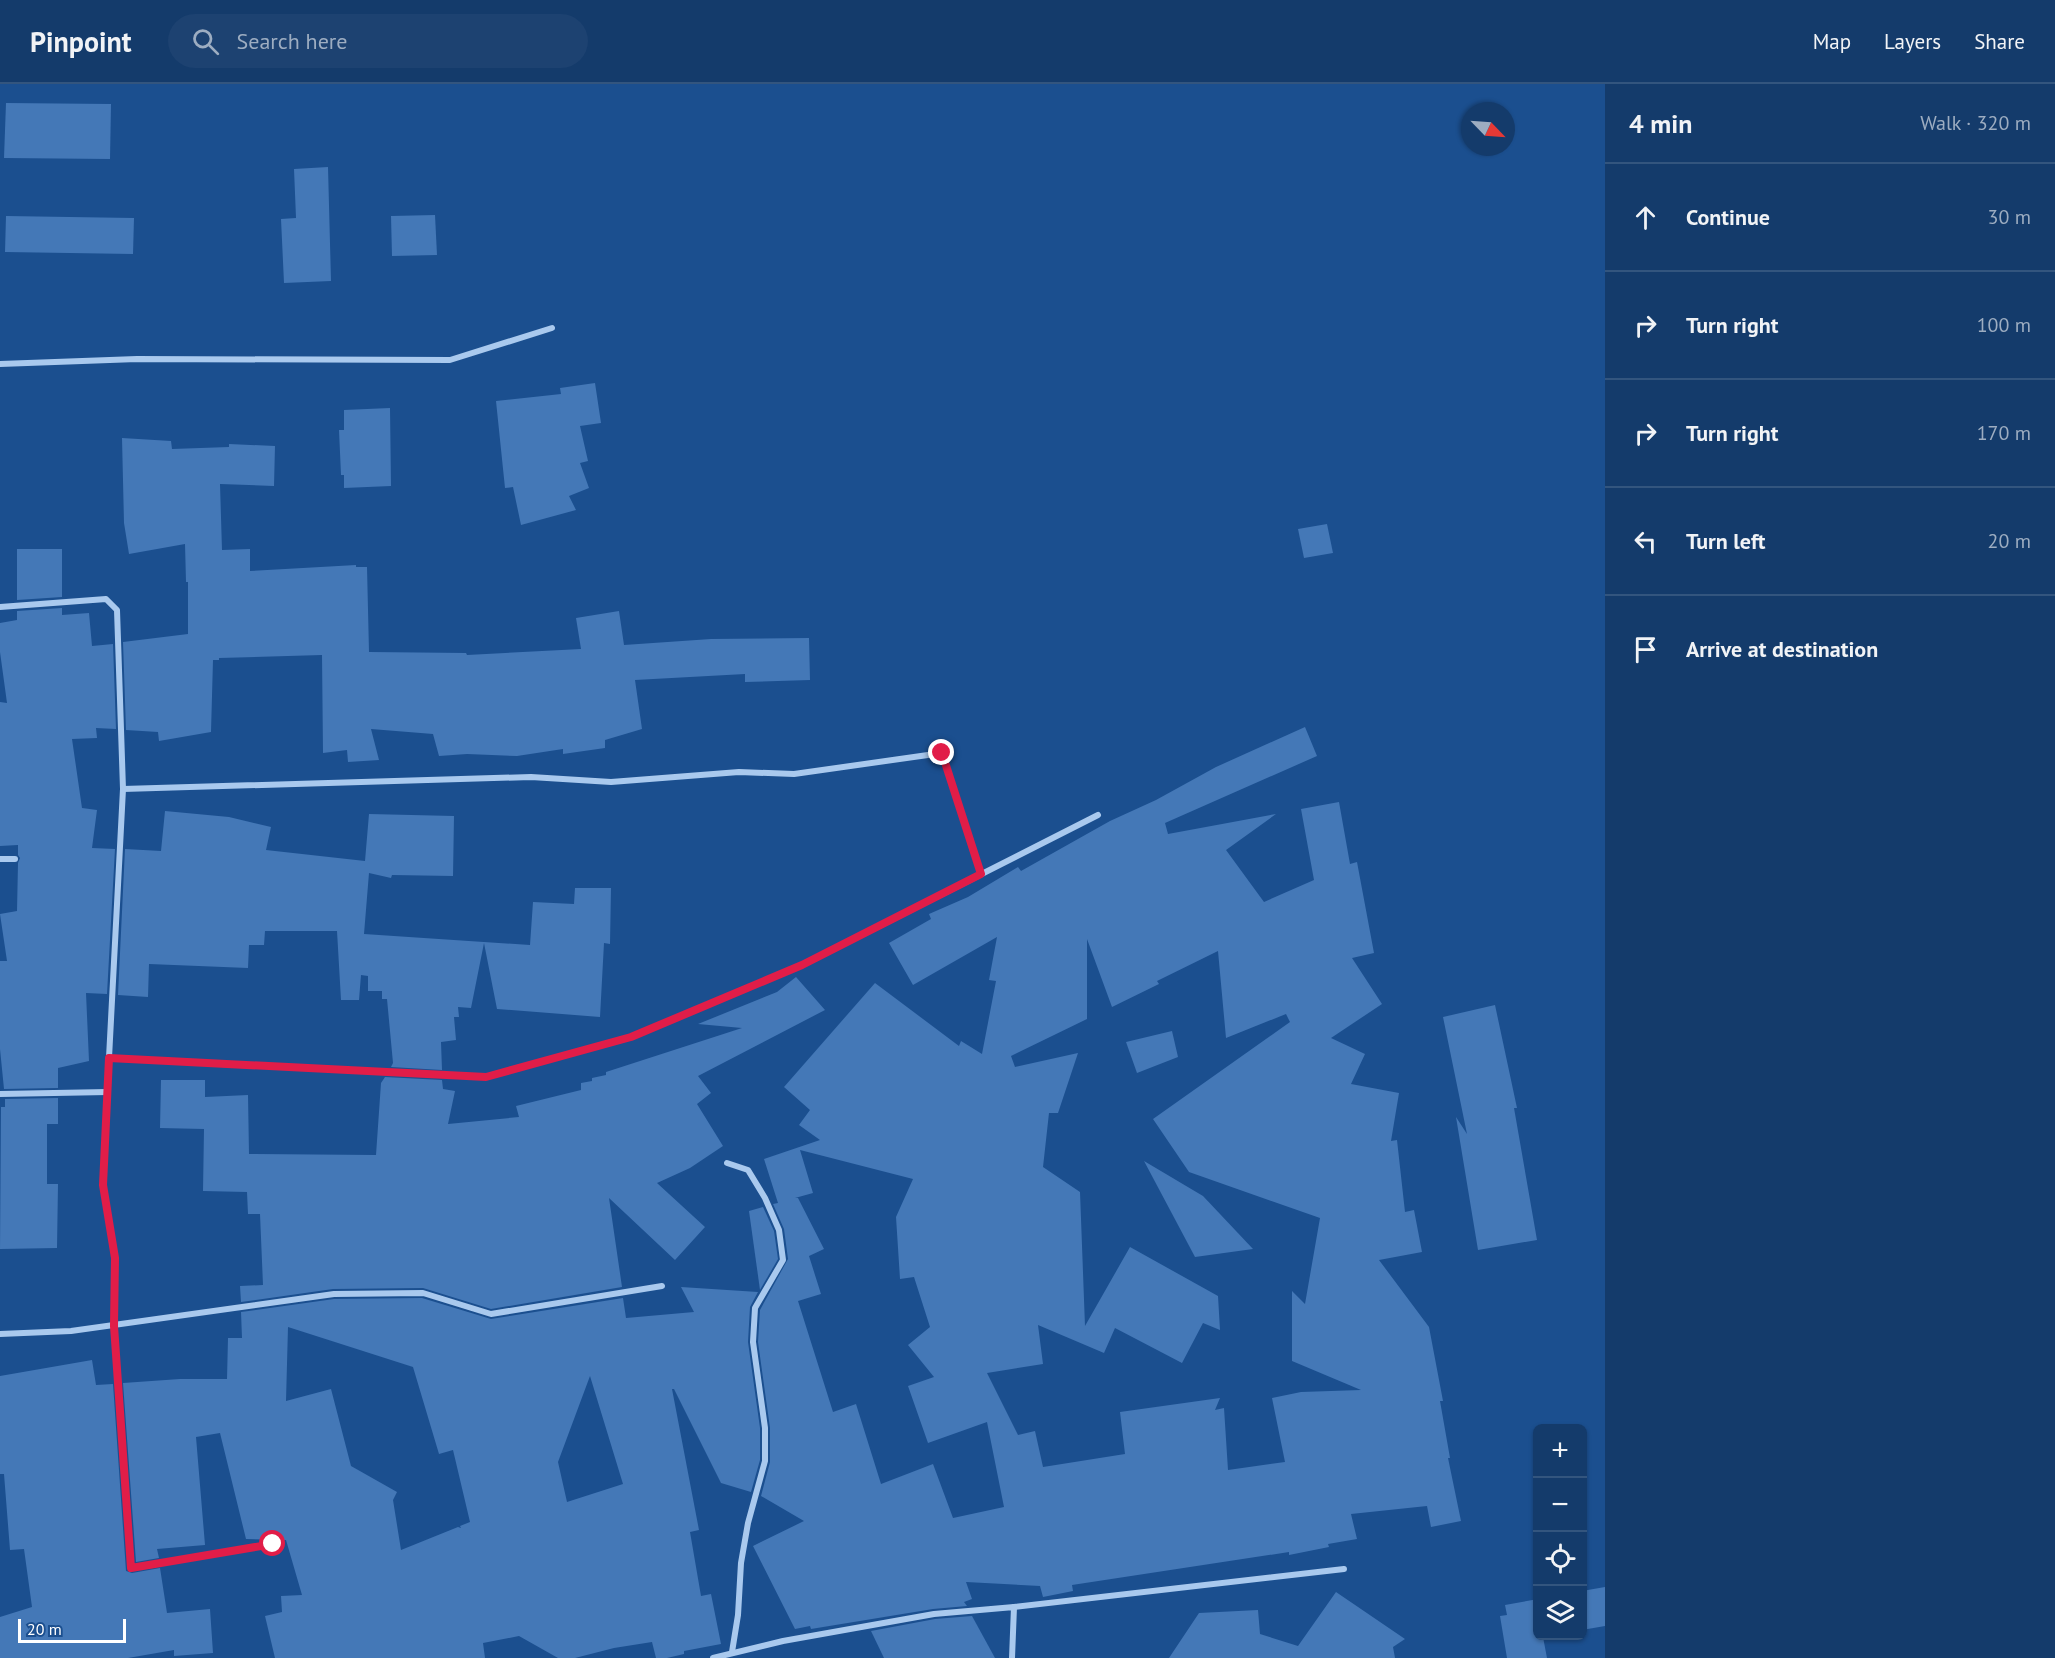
<!DOCTYPE html>
<html lang="en">
<head>
<meta charset="utf-8">
<style>
  :root { --surface:#143b6b; --page:#1d4271; --text:#f1f3f6; --muted:#9dadc1; --line:#33557e }
  body { margin:0; font-family:"PT Sans",sans-serif; background:var(--page); color:var(--text) }
  .controls { position:absolute; right:18px; bottom:18px; display:grid; overflow:hidden; border-radius:9px; box-shadow:0 2px 4px #0004 }
  .controls button { width:54px; height:54px; display:grid; place-items:center; padding:0; border:0; border-bottom:2px solid var(--line); background:var(--surface); color:var(--text); font:30px sans-serif }
  .compass { position:absolute; left:1461px; top:18px; width:54px; height:54px; border-radius:50%; background:var(--surface); box-shadow:0 2px 4px #0004; rotate:115deg }
  .scale { position:absolute; left:18px; bottom:15px; width:108px; box-sizing:border-box; padding-left:6px; border:3px solid #fff; border-top:0; font-size:16px; line-height:21px; white-space:nowrap; color:#fff; -webkit-text-stroke:4px #1b4f8f; paint-order:stroke }
  .stop { position:absolute; width:18px; height:18px; margin:-14px; border:4px solid #e11d48; border-radius:50%; background:#fff }
  .stop.end { background:#e11d48; border-color:#fff; box-shadow:0 2px 6px #0008 }
  .list { margin:0; padding:0; list-style:none }
  h2 { display:flex; justify-content:space-between; align-items:center; height:78px; margin:0; padding:0 24px; font-size:26px }
  h2 small { font-size:20px; font-weight:400; color:var(--muted) }
  .list li { display:grid; grid-template-columns:39px 1fr auto; gap:18px; align-items:center; box-sizing:border-box; height:108px; padding:0 24px; border-top:2px solid var(--line) }
  .list b { display:block; font-size:22px; white-space:nowrap }
  .list em { font-size:20px; font-style:normal; color:var(--muted) }
  .icon { flex:none; width:33px; height:33px; fill:none; stroke:currentColor; stroke-width:2; stroke-linecap:round; stroke-linejoin:round }
  .map { position:relative; flex:none; width:1605px; height:1574px; overflow:hidden }
  header { display:flex; align-items:center; gap:36px; box-sizing:border-box; height:84px; padding:0 30px; background:var(--surface); border-bottom:2px solid var(--line) }
  header strong { font-size:28px }
  nav { display:flex; gap:33px; margin-inline-start:auto; font-size:21px }
  .search { width:420px; height:54px; background:var(--page); display:flex; align-items:center; gap:15px; box-sizing:border-box; padding:0 21px; border-radius:33px; color:var(--muted); font-size:22px }
  main { display:flex }
  aside { flex:1; background:var(--surface) }
  .map>svg:first-child { display:block }
</style>
</head>
<body>
<header>
<strong>Pinpoint</strong>
<div class="search"><svg class="icon" aria-label="search" viewBox="0 0 24 24"><circle cx="10" cy="10" r="6"/><path d="M15 15l6 6"/></svg>Search here</div>
<nav><a>Map</a><a>Layers</a><a>Share</a></nav>
</header>
<main>
<div class="map">
<svg width="1605" height="1574" viewBox="0 0 1605 1574">
  <rect width="100%" height="100%" fill="#1b4f8f"/>
  <g fill="#4478b7" fill-rule="evenodd">
    <path d="M6 19 111 20 110 75 4 74Z"/>
    <path d="M328 83 331 197 284 199 281 135 296 134 294 85Z"/>
    <path d="M435 131 437 171 392 172 391 132Z"/>
    <path d="M6 132 134 134 133 170 5 168Z"/>
    <path d="M595 299 601 339 580 342 588 377 580 379 589 404 569 412 576 426 521 441 513 403 505 404 496 317 561 310 560 304Z"/>
    <path d="M390 324 391 402 344 404V391H341L339 346H344V326Z"/>
    <path d="M122 354 171 357 172 365 229 363V360L275 362 274 402 220 400 222 466 250 465V487L356 481V483H367L369 568 466 569 467 571 581 565 576 534 619 527 624 561 711 555 809 554 810 596 745 598V590L635 596 642 645 605 656V664L563 670V665L517 672 467 670 439 672 433 650 371 645 379 676 348 678 347 666 323 669 322 571 219 574V576H213L211 648 159 657 158 648 126 646 123 558 188 550V498H186L185 460 129 470 124 439Z"/>
    <path d="M1327 440 1333 469 1304 474 1298 445Z"/>
    <path d="M17 465H62V513L17 516Z"/>
    <path d="M62 524V531L89 529 92 562 113 560 116 645 96 644 97 654 72 655 82 724 97 726 92 764 115 765 107 910 86 909 89 977 58 984V1004L4 1005 0 965V877H7L0 830 17 827 18 779 20 774 18 771V761L0 762V618L7 619 0 568V539L17 536V527Z"/>
    <path d="M1305 643 1317 672 1165 739 1168 750 1276 730 1226 766 1264 818 1314 796 1301 725 1339 718 1350 780 1357 778 1374 869 1352 874 1382 920 1331 954 1365 970 1351 1000 1399 1009 1391 1057 1397 1056 1405 1128 1414 1126 1422 1168 1379 1176 1429 1243 1443 1317H1440L1450 1374H1448L1461 1437 1431 1443 1427 1422 1351 1430 1357 1455 1328 1460 1329 1463 1289 1471V1468L1072 1501 1073 1507 1043 1513 1040 1502 966 1498 972 1515 964 1518 967 1522 933 1525 811 1545 810 1542 795 1545 753 1462 804 1437 761 1412 770 1378V1344L758 1258 760 1226 788 1175 784 1145 773 1120 778 1119 764 1075 820 1056 799 1041 810 1026 784 1003 875 899 959 962 961 957 982 970 996 897 989 896 997 853 913 901 889 859 931 835 929 830 968 813 1018 783 1021 787 1110 737 1156 716 1216 683ZM1087 855 1112 923 1159 900 1157 897 1218 867 1226 954 1286 930 1290 938 1153 1035 1189 1088 1320 1134 1305 1220 1292 1207V1277L1361 1306 1301 1308 1272 1314 1285 1378 1228 1386 1224 1324 1215 1326 1220 1314 1120 1328 1125 1370 1043 1383 1035 1347 1018 1351 987 1289 1043 1280 1038 1241 1104 1269 1115 1244 1182 1279 1203 1239 1220 1246 1218 1212 1130 1163 1085 1242 1080 1108 1043 1083 1049 1029H1058L1078 969 1015 983 1011 972 1087 935ZM800 1066 913 1095 896 1133 900 1195 914 1193 930 1243 908 1261 934 1293 908 1302 928 1359 987 1338 1004 1423 953 1434 933 1380 881 1400 856 1320 833 1328 798 1217 821 1210 809 1172 824 1165 798 1114H795L813 1109Z"/>
    <path d="M165 727 229 733 271 743 266 766 365 777 369 730 454 732 453 792 392 791 391 794 369 789 364 850 530 861 533 818 574 820 575 804H611L610 860 604 859 600 933 497 925 484 859 471 924 458 923 459 933H454L456 956 441 958 442 986 391 983 393 979 387 915H382V907H368V892L361 891 359 916H341L337 847H265L264 861H249L248 884 149 880 148 913 118 911 125 765 161 767Z"/>
    <path d="M796 893 825 926 698 992 711 1009 697 1020 723 1062 690 1084 657 1099 705 1143 675 1176 609 1114 622 1203 491 1225 423 1204 333 1205 241 1218 240 1202 263 1201 260 1130H248L247 1108 203 1107 204 1045 160 1044 161 996H205V1013L248 1011 249 1070 376 1071 381 999 385 993 442 996 443 1005 455 1007 448 1040 519 1033 516 1022 581 1006V999L592 997V994L606 991V988L742 944 698 940 777 908Z"/>
    <path d="M1495 921 1517 1024H1514L1537 1156 1478 1166 1456 1033 1467 1050 1443 933Z"/>
    <path d="M1172 947 1178 973 1137 989 1126 958Z"/>
    <path d="M58 1014V1040H47V1100H58L57 1164 0 1165 1 1023H5V1015Z"/>
    <path d="M1144 1077 1203 1112 1253 1165 1195 1173Z"/>
    <path d="M763 1123 774 1147 778 1175 760 1206 749 1127Z"/>
    <path d="M681 1203 758 1208 750 1223 748 1258 760 1344V1376L751 1408 721 1399 674 1305H672L699 1446 690 1448 701 1512 711 1510 721 1560 684 1567V1570L667 1574H656L652 1558 614 1564 575 1574H558L519 1552 483 1559 485 1574H275L265 1532 282 1528 281 1512 302 1511 286 1456 246 1455 220 1349 196 1353 205 1461 157 1465 159 1474 136 1478 123 1299 180 1295H227L228 1254H242L241 1228 334 1215 422 1214 491 1235 623 1214 626 1234 694 1228ZM288 1243 413 1283 439 1370 453 1366 470 1438 460 1442 461 1444 458 1443 401 1466 393 1416 397 1408 351 1382 331 1305 286 1317ZM590 1292 623 1400 567 1418 558 1378Z"/>
    <path d="M92 1276 96 1301 113 1300 126 1487 132 1489 160 1484 167 1529 210 1525 213 1569 174 1572V1566L128 1574H0V1533L32 1523 24 1465 10 1466 4 1390H0V1292Z"/>
    <path d="M1605 1503V1542L1582 1546V1507Z"/>
    <path d="M1336 1508 1405 1555 1393 1563 1395 1574H1169L1199 1529 1258 1526 1260 1550 1298 1562Z"/>
    <path d="M1538 1515V1551H1551L1543 1553 1547 1574H1507L1500 1532 1507 1531 1505 1521Z"/>
    <path d="M972 1532 995 1574H884L871 1547 935 1535Z"/>
  </g>
  <g fill="none" stroke-linecap="round" stroke-linejoin="round">
    <g stroke="#a9c9ee" stroke-width="6">
      <path d="M0 280 137 275 450 276 552 244"/>
      <path d="M0 523 106 515 117 526 123 705 109 974 486 993 631 953 802 881 1098 731"/>
      <path d="M123 705 531 693 611 698 739 688 794 690 942 669 981 790"/>
      <path d="M0 775H15"/>
      <path d="M109 974 103 1101 115 1174 114 1242 131 1484 273 1460"/>
      <path d="M0 1010 108 1008"/>
      <path d="M727 1079 748 1086 765 1114 779 1146 783 1176 755 1224 753 1258 765 1344V1377L748 1439 741 1479 738 1531 732 1568"/>
      <path d="M0 1250 71 1247 334 1210 423 1209 491 1230 662 1202"/>
      <path d="M1014 1523 1344 1485"/>
      <path d="M713 1574 783 1557 934 1530 1014 1523 1012 1574"/>
    </g>
  </g>
  <g fill="none" stroke-linecap="round" stroke-linejoin="round">
    <path stroke="#e11d48" stroke-width="8" d="M273 1460 131 1484 114 1242 115 1174 103 1101 109 974 486 993 631 953 802 881 981 790 942 669"/>
  </g>
</svg>
<div class="controls">
<button>+</button>
<button>−</button>
<button><svg class="icon" aria-label="locate" viewBox="0 0 24 24"><circle cx="12" cy="12" r="6"/><path d="M12 2v4M12 18v4M2 12h4M18 12h4"/></svg></button>
<button><svg class="icon" aria-label="layers" viewBox="0 0 24 24"><path d="M12 4l9 5-9 5-9-5zM3 14l9 5 9-5"/></svg></button>
</div>
<svg class="compass" viewBox="-18 -18 36 36"><path d="M0-13l5 13h-10z" fill="#e53935"/><path d="M0 13l5-13h-10z" fill="#9dadc1"/></svg>
<div class="scale">20 m</div>
<div class="stop" style="left:273px;top:1460px"></div>
<div class="stop end" style="left:942px;top:669px"></div>
</div>
<aside>
<h2>4 min<small>Walk · 320 m</small></h2>
<ul class="list">
<li><svg class="icon" aria-label="ahead" viewBox="0 0 24 24"><path d="M12 20V5M6 11l6-6 6 6"/></svg><div><b>Continue</b></div><em>30 m</em></li>
<li><svg class="icon" aria-label="right" viewBox="0 0 24 24"><path d="M7 20v-9h11M14 6l5 5-5 5"/></svg><div><b>Turn right</b></div><em>100 m</em></li>
<li><svg class="icon" aria-label="right" viewBox="0 0 24 24"><path d="M7 20v-9h11M14 6l5 5-5 5"/></svg><div><b>Turn right</b></div><em>170 m</em></li>
<li><svg class="icon" aria-label="left" viewBox="0 0 24 24"><path d="M17 20v-9H6M10 6l-5 5 5 5"/></svg><div><b>Turn left</b></div><em>20 m</em></li>
<li><svg class="icon" aria-label="arrive" viewBox="0 0 24 24"><path d="M6 21V4h12l-3 4 3 4H6"/></svg><div><b>Arrive at destination</b></div></li>
</ul>
</aside>
</main>
</body>
</html>
